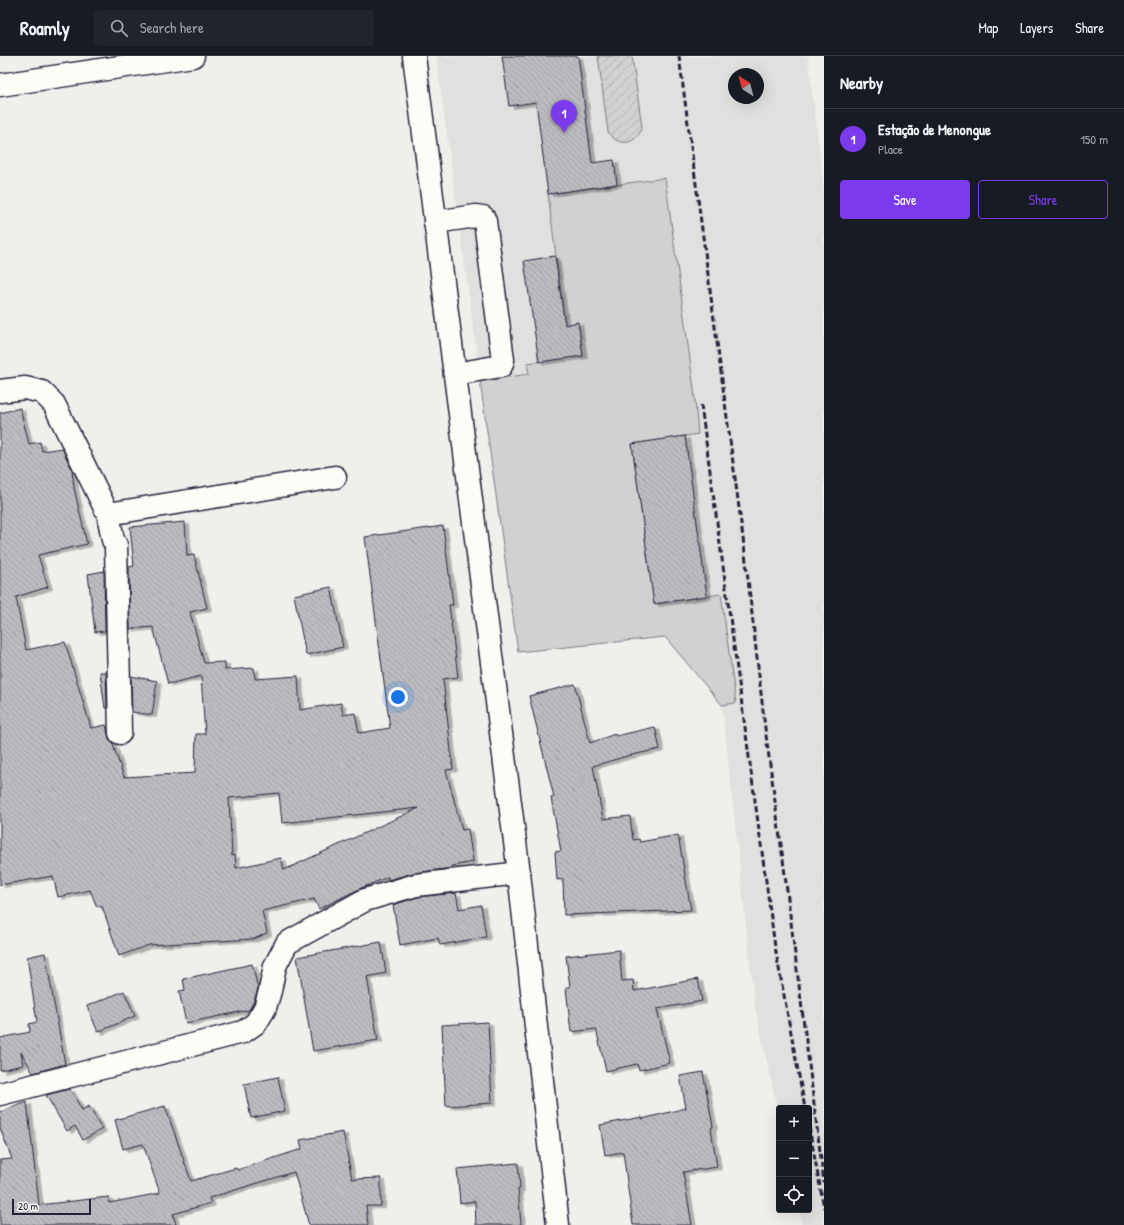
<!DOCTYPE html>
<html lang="en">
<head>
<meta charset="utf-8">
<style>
  :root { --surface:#171b24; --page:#20242c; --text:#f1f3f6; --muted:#9ea1a6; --line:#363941; --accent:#7c3aed }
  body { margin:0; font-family:"Patrick Hand",sans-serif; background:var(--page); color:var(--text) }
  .controls { position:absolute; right:12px; bottom:12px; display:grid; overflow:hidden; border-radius:4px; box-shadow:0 4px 16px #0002 }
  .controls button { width:36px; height:36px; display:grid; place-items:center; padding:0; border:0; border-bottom:1px solid var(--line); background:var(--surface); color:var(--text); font:20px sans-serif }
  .compass { position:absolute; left:728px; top:12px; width:36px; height:36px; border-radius:50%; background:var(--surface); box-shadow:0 4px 16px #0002; rotate:324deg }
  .scale { position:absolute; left:12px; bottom:10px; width:79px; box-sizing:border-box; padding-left:4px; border:2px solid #22223b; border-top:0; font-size:11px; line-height:14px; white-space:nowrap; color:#22223b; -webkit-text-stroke:3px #fdfcf7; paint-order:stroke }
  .you { position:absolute; left:398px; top:641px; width:14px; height:14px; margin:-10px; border:3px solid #fff; border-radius:50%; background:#1a73e8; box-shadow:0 0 0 6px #1a73e833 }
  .badge { display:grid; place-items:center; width:26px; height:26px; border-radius:50%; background:var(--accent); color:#fff; font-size:13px; font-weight:700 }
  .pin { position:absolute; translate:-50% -33px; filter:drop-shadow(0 1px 2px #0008) }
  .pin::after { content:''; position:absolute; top:21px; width:14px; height:12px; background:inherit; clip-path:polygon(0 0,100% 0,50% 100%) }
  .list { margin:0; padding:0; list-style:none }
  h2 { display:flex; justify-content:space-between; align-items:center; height:52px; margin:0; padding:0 16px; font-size:17px }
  h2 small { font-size:13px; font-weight:400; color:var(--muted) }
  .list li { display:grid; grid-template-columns:26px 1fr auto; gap:12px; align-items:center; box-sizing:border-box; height:60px; padding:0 16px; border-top:1px solid var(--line) }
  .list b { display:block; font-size:15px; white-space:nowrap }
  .list p { margin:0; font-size:13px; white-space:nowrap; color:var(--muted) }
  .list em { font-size:13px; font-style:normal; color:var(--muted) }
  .actions { display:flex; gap:8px; padding:12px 16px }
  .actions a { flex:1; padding:9px 0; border:1px solid var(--accent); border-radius:4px; text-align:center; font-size:14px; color:var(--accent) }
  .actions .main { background:var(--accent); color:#fff }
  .icon { flex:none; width:22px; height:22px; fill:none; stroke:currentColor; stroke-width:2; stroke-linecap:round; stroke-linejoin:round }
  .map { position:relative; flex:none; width:824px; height:1169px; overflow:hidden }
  header { display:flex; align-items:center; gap:24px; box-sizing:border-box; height:56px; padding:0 20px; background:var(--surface); border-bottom:1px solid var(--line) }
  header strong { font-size:19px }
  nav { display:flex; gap:22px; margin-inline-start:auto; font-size:14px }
  .search { width:280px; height:36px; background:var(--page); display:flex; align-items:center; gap:10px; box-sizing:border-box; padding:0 14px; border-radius:4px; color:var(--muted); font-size:15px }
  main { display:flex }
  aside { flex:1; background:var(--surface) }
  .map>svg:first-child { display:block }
</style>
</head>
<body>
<header>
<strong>Roamly</strong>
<div class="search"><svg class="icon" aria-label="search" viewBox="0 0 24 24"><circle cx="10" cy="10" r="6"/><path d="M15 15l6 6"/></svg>Search here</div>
<nav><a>Map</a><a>Layers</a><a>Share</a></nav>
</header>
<main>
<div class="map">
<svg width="824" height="1169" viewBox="0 0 824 1169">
  <defs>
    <pattern id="garden-furrows" width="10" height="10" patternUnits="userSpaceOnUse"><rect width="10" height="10" fill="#d2d1d1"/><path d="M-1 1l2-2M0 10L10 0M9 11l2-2" fill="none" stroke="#b4b3b4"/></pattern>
    <pattern id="building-back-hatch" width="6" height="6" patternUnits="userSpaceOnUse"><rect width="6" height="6" fill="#bcbcc0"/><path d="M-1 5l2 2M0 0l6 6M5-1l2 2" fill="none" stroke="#a1a1a6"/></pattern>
    <filter id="shadow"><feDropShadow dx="4.5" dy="2.5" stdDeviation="0" flood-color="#0004"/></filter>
  </defs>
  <rect width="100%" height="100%" fill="#f0efec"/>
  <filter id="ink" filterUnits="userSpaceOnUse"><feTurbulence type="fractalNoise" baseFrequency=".025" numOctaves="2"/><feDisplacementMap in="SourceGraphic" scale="8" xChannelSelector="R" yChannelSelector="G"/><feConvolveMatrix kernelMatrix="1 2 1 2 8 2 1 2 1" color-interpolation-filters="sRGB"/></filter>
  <g filter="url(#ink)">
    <path fill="#e0e0df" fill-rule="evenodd" d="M436 0H808L824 134V1169H802L799 1154H809V1052H779V1061L755 951 722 649 665 581 518 596ZM734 18H758V42H734Z"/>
    <path fill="#d2d1d1" stroke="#7a7a86" d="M665 122 694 333 698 378 632 388 654 548 721 538 736 647 722 649 665 581 518 596 480 325 529 318 527 307 583 300 578 267 565 269 548 138Z"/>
    <path fill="url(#garden-furrows)" stroke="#7a7a86" d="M598 0H632L642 71C637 89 618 92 608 76Z"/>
    <g fill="url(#building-back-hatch)" stroke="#22223b" fill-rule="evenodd" filter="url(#shadow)">
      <path d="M502 0H578L592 107 614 104 617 128 548 138 536 46 509 50Z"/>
      <path d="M555 200 565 269 578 266 583 300 539 306 524 205Z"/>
      <path d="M20 352 29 388 40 386 42 395 62 392 72 414 74 432 87 488 38 499 48 531 16 541 26 594 65 586 91 672 106 669 109 683 112 686 124 721 195 717 196 678H205L201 620 168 628 153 571 130 573 129 511 134 510 130 471 185 466 187 500 194 499 207 552 190 556 204 607 225 606V614L254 612 255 623 298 620 300 654 341 647 343 659 355 657 359 677 390 672 365 481 443 470 453 549H449L458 621 443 623 453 713 446 714 462 774 468 773 473 806 452 810V812L413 817 388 824V821L359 833 319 853 314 843 262 855 267 877 254 883 149 889 119 900 102 850 97 851 90 834 58 841 53 820 0 829V357ZM279 737 282 767 419 752 284 814 281 802 236 812 235 799 232 800 229 742Z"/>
      <path d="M685 380 707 540 654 548 632 388Z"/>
      <path d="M104 515 105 575 95 576 88 518Z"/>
      <path d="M331 531 343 591 306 599 294 539Z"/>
      <path d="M100 616H106L107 652H105Z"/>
      <path d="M131 620 157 625 152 659 132 656Z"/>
      <path d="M575 628 590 687 615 678 616 680 655 671 660 693 627 700 593 710 603 763 630 760 633 784 639 783 640 786 678 779 691 854 564 859 563 823 557 824 555 796 561 795 551 742 554 741 529 640Z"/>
      <path d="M456 837 459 853 481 849 486 881 440 889 438 882 400 889 393 849 418 841Z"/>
      <path d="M381 886 386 917 367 921 378 984 313 995 297 901Z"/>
      <path d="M619 894 622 925 633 924 634 935 698 923 702 945 657 953 670 1007 639 1014 637 1008 606 1015 596 973 571 976 566 932 570 931 566 900Z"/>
      <path d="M45 897 65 1008 33 1017 21 996 23 1009 0 1014V982L30 976 29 968 37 966 27 901Z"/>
      <path d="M252 908 258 933 253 947 249 954 186 967 179 935 185 934 183 923Z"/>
      <path d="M124 935 135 960 98 976 87 950Z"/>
      <path d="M488 966 492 1047 446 1050 442 969Z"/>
      <path d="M703 1016 713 1071 711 1072 717 1111 683 1116 692 1169H633L623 1096 605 1099 600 1069 642 1061V1063L686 1052 680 1020Z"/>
      <path d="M278 1021 285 1055 251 1062 244 1028Z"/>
      <path d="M70 1033 82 1054 89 1050 102 1073 83 1084 75 1070 67 1075 46 1039Z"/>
      <path d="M27 1046 39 1149 108 1141 109 1147 160 1137 143 1088 123 1093 115 1064 165 1050 191 1125 236 1112 237 1114 302 1093 300 1084 343 1076 352 1123 381 1122V1150H366L368 1169H309L294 1116 209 1142 211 1147 173 1158 176 1169H0V1104L12 1103 0 1072V1056Z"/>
      <path d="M518 1107 520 1133H518L521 1169H476L475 1145 460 1147 457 1113Z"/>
    </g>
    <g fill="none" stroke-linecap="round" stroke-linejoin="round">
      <defs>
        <g id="minor">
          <path d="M414 0 519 817 558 1169"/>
          <path d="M435 166 476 160 483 161 485 165 503 304 501 310 455 318"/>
          <path d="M0 335 25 332 42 336 54 348 108 458 113 484 116 489 120 677"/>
          <path d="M108 458 335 421"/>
          <path d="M0 1038 243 976 256 967 265 952 270 935 275 910 287 887 365 844 416 829 519 817"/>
        </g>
        <path id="major" d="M0 29 193 0"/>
      </defs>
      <use href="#minor" stroke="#22223b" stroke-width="25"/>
      <use href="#major" stroke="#22223b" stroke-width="25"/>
      <use href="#minor" stroke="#fdfcf7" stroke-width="22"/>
      <use href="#major" stroke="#fdfcf7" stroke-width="22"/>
      <g stroke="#22223b" stroke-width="3" stroke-dasharray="6 3" stroke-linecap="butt">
        <path d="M679 0 745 497 765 672 784 811 824 1127"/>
        <path d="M701 349 775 891 805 1052"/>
        <path d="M809 1071 824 1152"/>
      </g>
    </g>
  </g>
</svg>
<div class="controls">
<button>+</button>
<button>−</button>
<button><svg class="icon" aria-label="locate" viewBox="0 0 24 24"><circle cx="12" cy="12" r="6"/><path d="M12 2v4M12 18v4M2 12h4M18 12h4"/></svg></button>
</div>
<svg class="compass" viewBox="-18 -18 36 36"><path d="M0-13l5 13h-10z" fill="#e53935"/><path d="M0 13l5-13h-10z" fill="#9ea1a6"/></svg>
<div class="scale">20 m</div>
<div class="you"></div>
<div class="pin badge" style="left:564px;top:77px">1</div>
</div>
<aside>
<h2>Nearby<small></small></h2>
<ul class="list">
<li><span class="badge">1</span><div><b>Estação de Menongue</b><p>Place</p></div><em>150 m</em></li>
</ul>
<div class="actions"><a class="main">Save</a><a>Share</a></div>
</aside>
</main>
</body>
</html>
